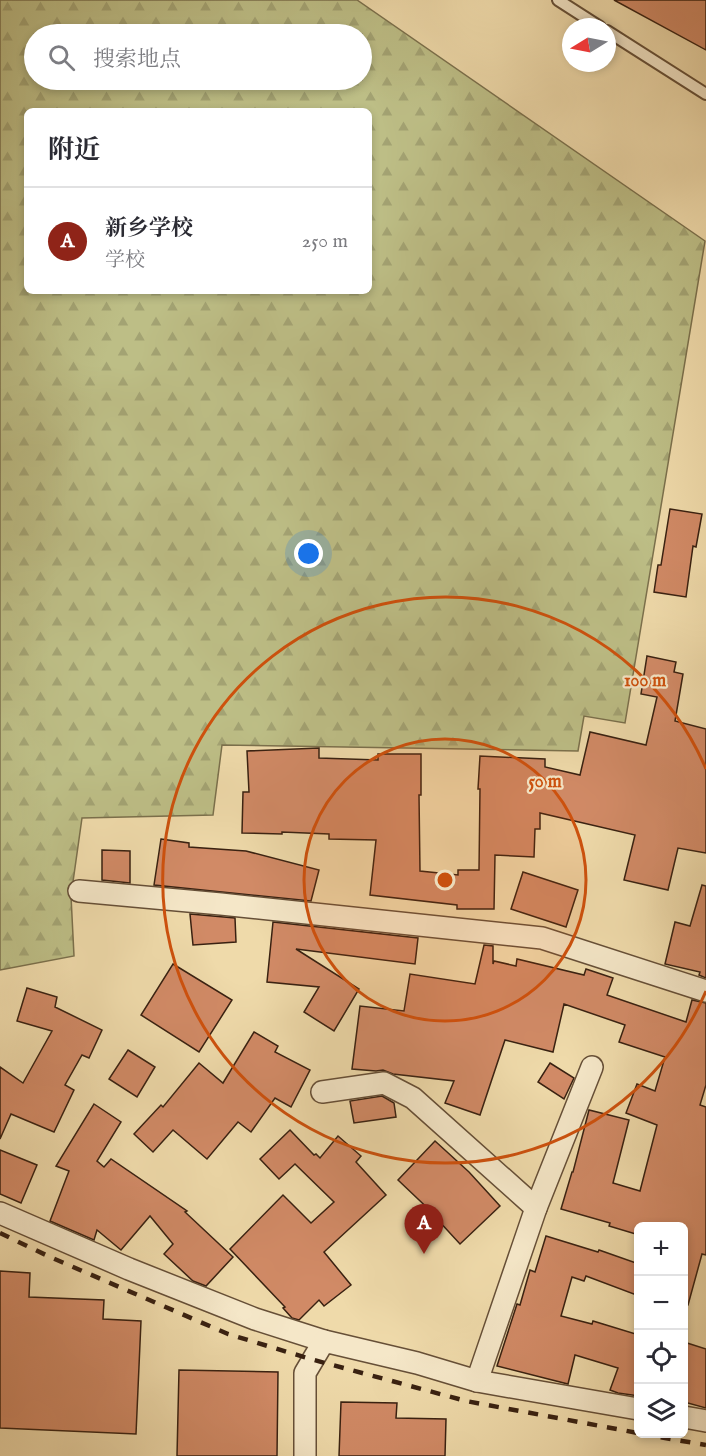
<!DOCTYPE html>
<html lang="zh">
<head>
<meta charset="utf-8">
<style>
  :root { --surface:#fff; --page:#f7f7f7; --text:#2b2b33; --muted:#7c7c81; --line:#e1e1e2; --accent:#8f2418 }
  body { margin:0; font-family:"IM FELL English","Noto Serif SC",serif; background:var(--page); color:var(--text) }
  .controls { position:absolute; right:18px; bottom:18px; display:grid; overflow:hidden; border-radius:9px; box-shadow:0 3px 9px #0003 }
  .controls button { width:54px; height:54px; display:grid; place-items:center; padding:0; border:0; border-bottom:2px solid var(--line); background:var(--surface); color:var(--text); font:30px sans-serif }
  .compass { position:absolute; left:562px; top:18px; width:54px; height:54px; border-radius:50%; background:var(--surface); box-shadow:0 3px 9px #0003; rotate:260deg }
  .you { position:absolute; left:309px; top:554px; width:21px; height:21px; margin:-15px; border:4px solid #fff; border-radius:50%; background:#1a73e8; box-shadow:0 0 0 9px #1a73e833 }
  .badge { display:grid; place-items:center; width:39px; height:39px; border-radius:50%; background:var(--accent); color:#fff; font-size:20px; font-weight:700 }
  .pin { position:absolute; translate:-50% -50px; filter:drop-shadow(0 2px 3px #0008) }
  .pin::after { content:''; position:absolute; top:32px; width:21px; height:18px; background:inherit; clip-path:polygon(0 0,100% 0,50% 100%) }
  .list { margin:0; padding:0; list-style:none }
  h2 { display:flex; justify-content:space-between; align-items:center; height:78px; margin:0; padding:0 24px; font-size:26px }
  h2 small { font-size:20px; font-weight:400; color:var(--muted) }
  .list li { display:grid; grid-template-columns:39px 1fr auto; gap:18px; align-items:center; box-sizing:border-box; height:108px; padding:0 24px; border-top:2px solid var(--line) }
  .list b { display:block; font-size:22px; white-space:nowrap }
  .list p { margin:0; font-size:20px; white-space:nowrap; color:var(--muted) }
  .list em { font-size:20px; font-style:normal; color:var(--muted) }
  .icon { flex:none; width:33px; height:33px; fill:none; stroke:currentColor; stroke-width:2; stroke-linecap:round; stroke-linejoin:round }
  .map { position:relative; flex:none; width:706px; height:1456px; overflow:hidden }
  .search { position:absolute; background:var(--surface); box-shadow:0 3px 9px #0003; left:24px; top:24px; width:348px; height:66px; display:flex; align-items:center; gap:15px; box-sizing:border-box; padding:0 21px; border-radius:33px; color:var(--muted); font-size:22px }
  .panel { position:absolute; background:var(--surface); box-shadow:0 3px 9px #0003; left:24px; top:108px; width:348px; height:186px; border-radius:9px }
  .map>svg:first-child { display:block }
</style>
</head>
<body>
<div class="map">
<svg width="706" height="1456" viewBox="0 0 706 1456">
  <defs>
    <pattern id="forest-firs" width="22" height="20" patternUnits="userSpaceOnUse" patternTransform="scale(1.5)"><rect width="22" height="20" fill="#bdbe86"/><path d="M5 1l3.5 6h-7zM16 11l3.5 6h-7z" fill="#a3a373"/></pattern>
  </defs>
  <rect width="100%" height="100%" fill="#efdaaa"/>
  <filter id="stains"><feTurbulence type="fractalNoise" baseFrequency=".00333" numOctaves="4"/><feColorMatrix values="0 0 0 0 .2 0 0 0 0 .09 0 0 0 0 .02 0 0 0 .5 -.17"/></filter>
  <radialGradient id="worn" r=".72"><stop offset=".6" stop-color="#630" stop-opacity="0"/><stop offset="1" stop-color="#630" stop-opacity=".3"/></radialGradient>
  <path fill="url(#forest-firs)" stroke="#7b704c" stroke-width="1.5" fill-rule="evenodd" d="M0 0H357L705 241 625 723 584 716 578 751 222 745 213 815 82 818 71 896 74 956 0 970ZM34 34H362V80H34ZM27 111H369V291H27Z"/>
  <g fill="#d18a66" stroke="#392111" stroke-width="1.5">
    <path d="M614 0H706V50Z"/>
    <path d="M670 509 702 514 696 547 693 546 686 597 654 592 658 565H661Z"/>
    <path d="M647 656 676 662 674 672 683 674 675 721 706 729V853L678 848 668 890 624 880 635 835 540 813V829H535L534 857 495 855 494 909H457V905L370 895 376 840 329 839V834L282 832V834L242 833 243 792H249L247 751 319 748V758L378 760V754H421V795H419L420 871 458 875V870H479L480 789H478L480 756 545 759V767L580 775 590 732 646 745 657 697 641 694Z"/>
    <path d="M161 839 189 843V847L246 851 319 870 311 901 154 885Z"/>
    <path d="M102 850 130 851V883L102 880Z"/>
    <path d="M523 872 578 890 566 927 511 909Z"/>
    <path d="M702 885 706 886V978L699 975 700 972 665 964 675 922 690 926Z"/>
    <path d="M190 914 235 918 236 942 193 945Z"/>
    <path d="M273 922 418 938 415 964 296 949 359 989 334 1031 304 1012 319 987 267 982Z"/>
    <path d="M484 945 493 946V964L494 961 516 966 517 959 584 975 586 969 613 978 607 995 686 1022 692 1000 706 1003V1085L700 1105 706 1107V1255L702 1254 688 1305H684V1227H639V1235L609 1226 610 1223 561 1209 572 1172H573L589 1110 629 1120 613 1183 640 1191 657 1125 626 1113 637 1084 655 1091 665 1057 619 1042 625 1025 564 1004 553 1052 505 1040 480 1115 445 1103 454 1081 393 1074 383 1070 376 1071 352 1069 360 1006 404 1011 410 974 475 984Z"/>
    <path d="M173 964 232 1000 199 1052 141 1015Z"/>
    <path d="M27 988 57 997 55 1007 102 1030 89 1058 82 1055 65 1085 74 1090 54 1132 11 1114 0 1139V1067L23 1083 52 1031 17 1021Z"/>
    <path d="M254 1032 278 1046 275 1052 310 1070 291 1107 275 1098 251 1132 238 1122 207 1159 173 1130 153 1152 134 1134 161 1105 163 1107 199 1063 223 1083Z"/>
    <path d="M128 1050 155 1067 137 1097 109 1079Z"/>
    <path d="M550 1063 574 1078 564 1099 538 1082Z"/>
    <path d="M382 1096 394 1103 396 1117 354 1123 350 1101Z"/>
    <path d="M94 1104 121 1122 97 1161 104 1167 111 1159 187 1211 185 1212 233 1257 206 1286 193 1281 164 1254 173 1244 150 1216 121 1250 97 1230 94 1240 50 1221 69 1171 56 1166Z"/>
    <path d="M290 1130 314 1155 316 1154 320 1158 338 1136 361 1156 356 1162 386 1195 324 1252 351 1285 324 1306 319 1300 299 1320 292 1318 283 1308 285 1307 230 1249 283 1195 311 1223 334 1202 295 1164 279 1179 260 1159Z"/>
    <path d="M435 1141 469 1172 500 1206 460 1244 437 1219 438 1218 398 1180Z"/>
    <path d="M0 1150 37 1165 21 1203 0 1194Z"/>
    <path d="M546 1236 598 1252 599 1250 639 1264V1296L586 1276 584 1281 572 1277 561 1316 592 1324 593 1321 639 1335V1396L618 1393 610 1390 618 1368 575 1355 568 1384 497 1366 517 1304 520 1305 530 1270 535 1272Z"/>
    <path d="M0 1271 30 1273 29 1297 104 1300 103 1319 141 1321 136 1434 0 1428Z"/>
    <path d="M684 1342 706 1349V1408L684 1402Z"/>
    <path d="M179 1370 278 1372 277 1456H177Z"/>
    <path d="M341 1402 397 1403 396 1418 446 1419 445 1456H339Z"/>
  </g>
  <g fill="none" stroke-linecap="round" stroke-linejoin="round">
    <defs>
      <g id="lane">
        <path d="M558 0 600 27"/>
        <path d="M607 31 706 94"/>
      </g>
      <g id="street">
        <path d="M79 891 221 904 542 938 706 991"/>
        <path d="M322 1092 384 1083 413 1098 536 1208 477 1381"/>
        <path d="M536 1208 592 1067"/>
        <path d="M0 1213 129 1269 255 1319 324 1341"/>
        <path d="M684 1417 706 1421"/>
        <path d="M305 1456V1373L324 1341 417 1363 477 1381 638 1409"/>
      </g>
    </defs>
    <use href="#lane" stroke="#664f37" stroke-width="14"/>
    <use href="#street" stroke="#664f37" stroke-width="24"/>
    <use href="#lane" stroke="#f5e7c8" stroke-width="10"/>
    <use href="#street" stroke="#f5e7c8" stroke-width="21"/>
    <g stroke="#392111" stroke-width="4.5" stroke-dasharray="10 10" stroke-linecap="butt">
      <path d="M0 1233 50 1257 228 1334 314 1360 466 1401 638 1433"/>
      <path d="M641 1434 706 1445"/>
    </g>
  </g>
  <circle cx="445" cy="880" r="141" fill="#ce510d" fill-opacity=".12"/>
  <g fill="none" stroke="#ce510d" stroke-width="3">
    <circle cx="445" cy="880" r="141"/>
    <path d="M706 991A283 283 0 1 1 706 769"/>
  </g>
  <circle cx="445" cy="880" r="9" fill="#ce510d" stroke="#f5e7c8" stroke-width="3"/>
  <g font-size="18" text-anchor="middle" font-weight="bold" fill="#ce510d" stroke="#f5e7c8" stroke-width="4.5" stroke-linejoin="round" paint-order="stroke">
    <text x="645" y="686">100 m</text>
    <text x="545" y="787">50 m</text>
  </g>
  <rect width="100%" height="100%" filter="url(#stains)"/>
  <rect width="100%" height="100%" fill="url(#worn)"/>
</svg>
<div class="controls">
<button>+</button>
<button>−</button>
<button><svg class="icon" aria-label="locate" viewBox="0 0 24 24"><circle cx="12" cy="12" r="6"/><path d="M12 2v4M12 18v4M2 12h4M18 12h4"/></svg></button>
<button><svg class="icon" aria-label="layers" viewBox="0 0 24 24"><path d="M12 4l9 5-9 5-9-5zM3 14l9 5 9-5"/></svg></button>
</div>
<svg class="compass" viewBox="-18 -18 36 36"><path d="M0-13l5 13h-10z" fill="#e53935"/><path d="M0 13l5-13h-10z" fill="#7c7c81"/></svg>
<div class="you"></div>
<div class="pin badge" style="left:424px;top:1254px">A</div>
<div class="search"><svg class="icon" aria-label="search" viewBox="0 0 24 24"><circle cx="10" cy="10" r="6"/><path d="M15 15l6 6"/></svg>搜索地点</div>
<section class="panel">
<h2>附近<small></small></h2>
<ul class="list">
<li><span class="badge">A</span><div><b>新乡学校</b><p>学校</p></div><em>250 m</em></li>
</ul>
</section>
</div>
</body>
</html>
